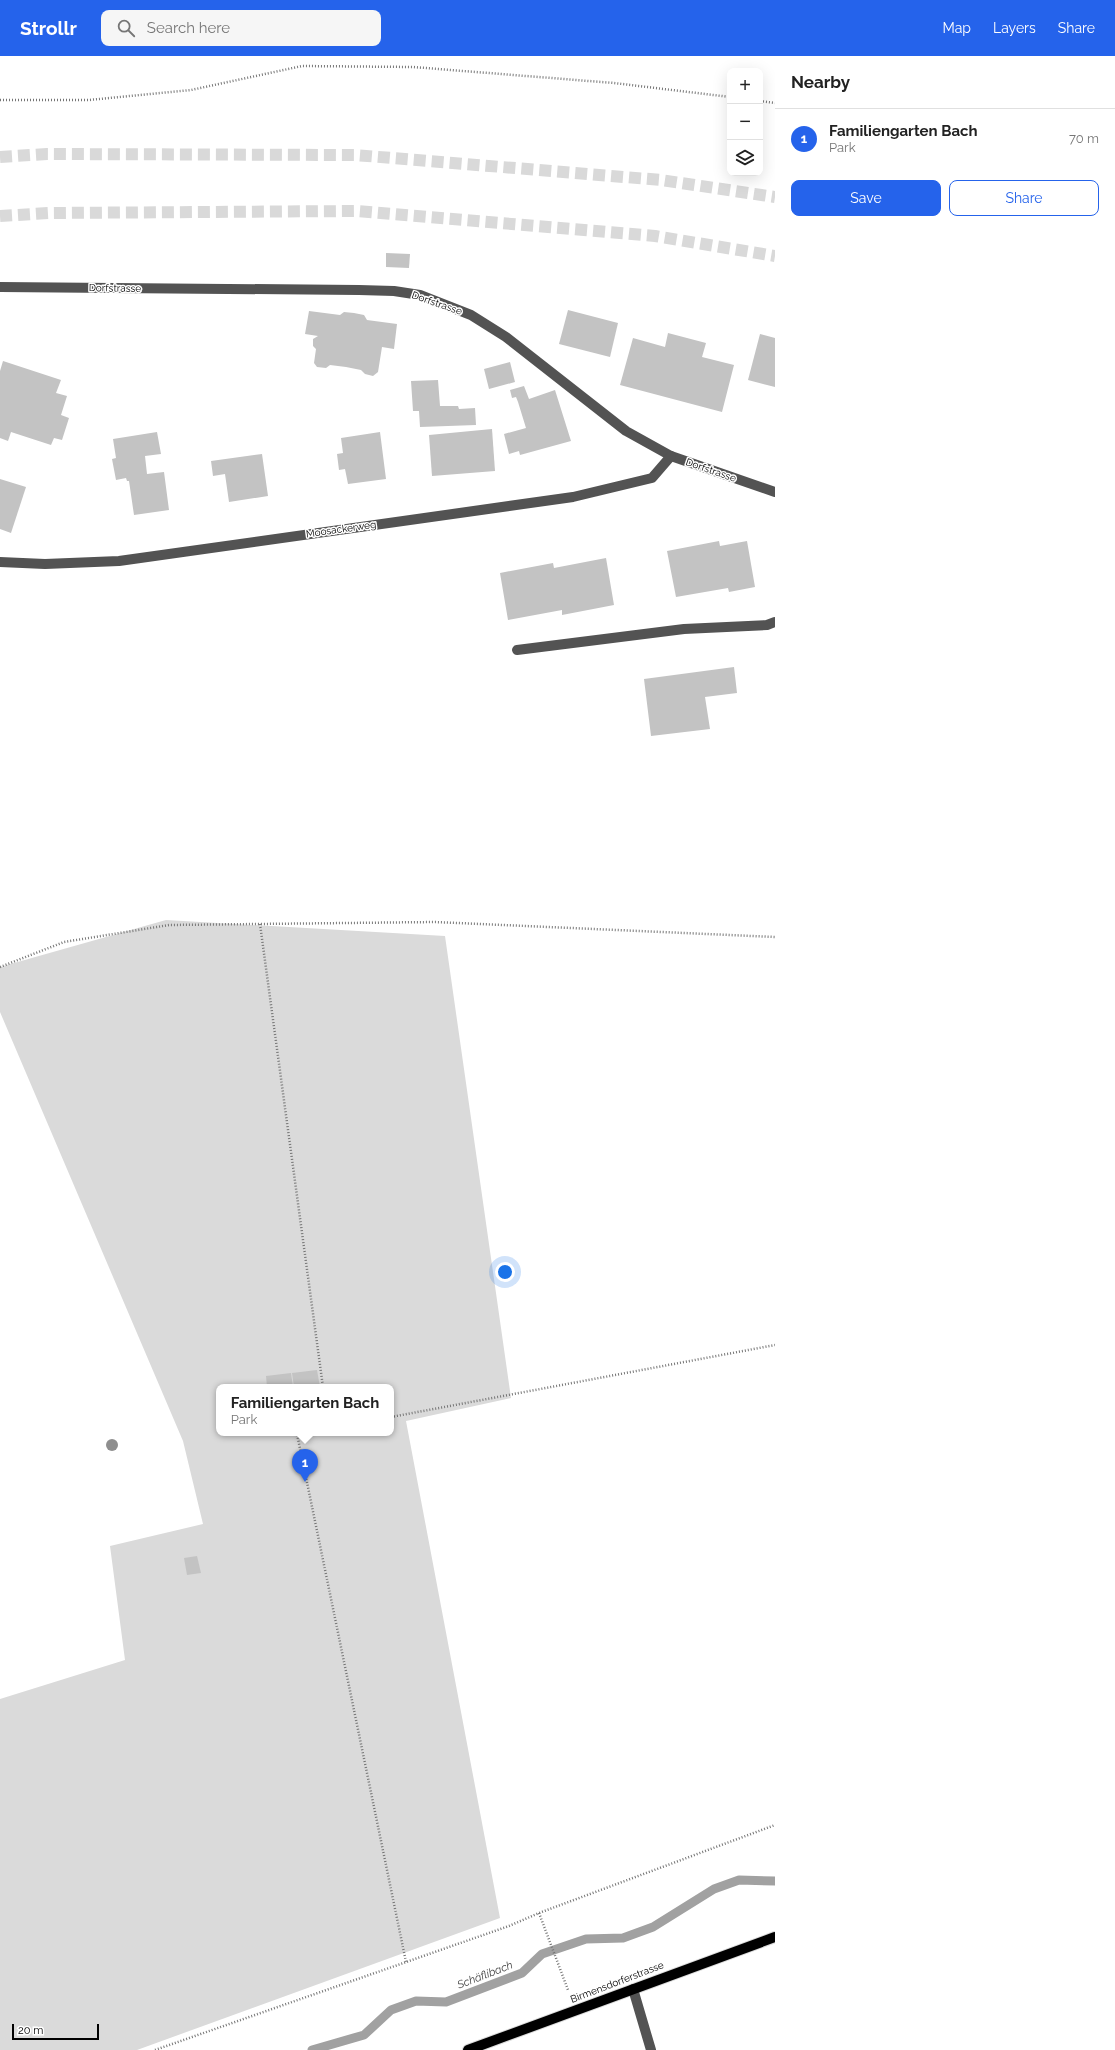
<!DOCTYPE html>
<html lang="en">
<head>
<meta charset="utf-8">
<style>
  :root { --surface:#fff; --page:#f6f6f6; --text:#222; --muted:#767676; --line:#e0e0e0; --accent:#2563eb }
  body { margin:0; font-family:Raleway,sans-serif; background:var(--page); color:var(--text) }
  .controls { position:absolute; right:12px; top:12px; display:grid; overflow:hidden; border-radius:8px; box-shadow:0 4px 16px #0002 }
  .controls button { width:36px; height:36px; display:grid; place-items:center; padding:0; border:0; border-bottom:1px solid var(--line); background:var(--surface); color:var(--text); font:20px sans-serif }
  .scale { position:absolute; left:12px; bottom:10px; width:87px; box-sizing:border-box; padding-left:4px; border:2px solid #000; border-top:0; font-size:11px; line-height:14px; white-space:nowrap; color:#000; -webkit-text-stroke:3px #fff; paint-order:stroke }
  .you { position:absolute; left:505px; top:1216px; width:14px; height:14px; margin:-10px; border:3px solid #fff; border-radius:50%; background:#1a73e8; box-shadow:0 0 0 6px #1a73e833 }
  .badge { display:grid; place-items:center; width:26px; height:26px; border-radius:50%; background:var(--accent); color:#fff; font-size:13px; font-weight:700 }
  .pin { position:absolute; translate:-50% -33px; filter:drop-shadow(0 1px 2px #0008) }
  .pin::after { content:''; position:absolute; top:21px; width:14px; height:12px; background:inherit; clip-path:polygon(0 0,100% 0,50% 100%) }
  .popup { position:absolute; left:216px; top:1328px; width:178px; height:52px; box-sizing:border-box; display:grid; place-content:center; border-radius:8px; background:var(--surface); filter:drop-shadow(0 1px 3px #0005); font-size:13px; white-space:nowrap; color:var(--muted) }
  .popup b { font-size:15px; color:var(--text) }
  .popup::after { content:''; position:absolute; left:50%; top:100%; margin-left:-8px; border:8px solid transparent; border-top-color:var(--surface) }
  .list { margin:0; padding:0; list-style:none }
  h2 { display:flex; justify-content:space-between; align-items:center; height:52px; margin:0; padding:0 16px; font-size:17px }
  h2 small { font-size:13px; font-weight:400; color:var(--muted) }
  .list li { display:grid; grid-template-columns:26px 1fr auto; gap:12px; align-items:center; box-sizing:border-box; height:60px; padding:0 16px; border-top:1px solid var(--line) }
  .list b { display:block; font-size:15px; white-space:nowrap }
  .list p { margin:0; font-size:13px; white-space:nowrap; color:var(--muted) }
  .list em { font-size:13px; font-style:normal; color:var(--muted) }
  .actions { display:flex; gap:8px; padding:12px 16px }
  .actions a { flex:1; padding:9px 0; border:1px solid var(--accent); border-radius:8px; text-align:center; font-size:14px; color:var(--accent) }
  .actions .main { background:var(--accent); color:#fff }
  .icon { flex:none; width:22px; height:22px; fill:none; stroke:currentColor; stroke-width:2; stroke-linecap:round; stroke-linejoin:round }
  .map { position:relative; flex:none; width:775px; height:1994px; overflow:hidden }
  header { display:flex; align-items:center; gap:24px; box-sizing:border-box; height:56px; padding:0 20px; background:var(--accent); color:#fff }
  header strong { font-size:19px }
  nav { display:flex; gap:22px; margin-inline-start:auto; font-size:14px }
  .search { width:280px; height:36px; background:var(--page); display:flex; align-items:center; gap:10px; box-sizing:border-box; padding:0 14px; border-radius:8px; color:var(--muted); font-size:15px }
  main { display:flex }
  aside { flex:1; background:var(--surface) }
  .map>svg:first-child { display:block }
</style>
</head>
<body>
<header>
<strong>Strollr</strong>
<div class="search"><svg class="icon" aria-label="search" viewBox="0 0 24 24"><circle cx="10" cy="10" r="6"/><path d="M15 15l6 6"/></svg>Search here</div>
<nav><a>Map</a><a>Layers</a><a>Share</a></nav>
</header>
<main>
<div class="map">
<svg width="775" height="1994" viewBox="0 0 775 1994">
  <rect width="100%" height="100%" fill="#fff"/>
  <path fill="#dadada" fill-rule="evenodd" d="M166 864 445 880 511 1342 406 1365 500 1862 137 1994H0V1643L125 1604 110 1490 203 1468 183 1385 0 956V911ZM219 1331H391V1377H219Z"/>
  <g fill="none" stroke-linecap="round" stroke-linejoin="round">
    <path stroke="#a1a1a1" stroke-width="9" d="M312 1994 364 1979 391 1954 416 1945 446 1946 522 1917 542 1898 586 1883 623 1882 653 1871 714 1833 739 1824 775 1825"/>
  </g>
  <g fill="#c3c3c3">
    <path d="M386 197 410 198 409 212 386 211Z"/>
    <path d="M568 254 618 267 610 301 559 288Z"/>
    <path d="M309 255 340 259 344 256 354 257 364 259 367 264 397 268 394 293 382 291 378 316 373 320 365 318 361 314 346 311 330 309 326 312 317 311 314 307 316 293 313 290V283L318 280 305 278Z"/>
    <path d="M668 277 706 287 702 301 734 309 722 356 620 329 633 282 665 291Z"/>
    <path d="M760 278 775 282V331L748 324Z"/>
    <path d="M3 305 61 324 56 337 67 340 61 359 69 362 62 384 54 382 51 389 11 376 8 385 0 382V315Z"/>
    <path d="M510 306 515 326 489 333 484 313Z"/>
    <path d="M438 324 440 350H458L459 353 475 352 476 369 420 371 419 355H413L411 325Z"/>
    <path d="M524 330 529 343 555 334 571 385 520 399 519 395 509 398 504 378 526 372 518 346 516 341 512 342 510 334Z"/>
    <path d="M492 373 495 415 432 420 429 379Z"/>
    <path d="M157 376 161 398 145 400 147 418 164 416 169 454 134 459 129 425H127L126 422 116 424 112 403 116 402 113 383Z"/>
    <path d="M380 376 386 423 348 428 345 413 339 414 337 398 343 397 341 382Z"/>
    <path d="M262 398 268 440 229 446 225 418 213 420 211 405Z"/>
    <path d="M0 423 26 431 11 477 0 473Z"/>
    <path d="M719 485 720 490 747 485 755 531 729 536 728 532 676 541 667 495Z"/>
    <path d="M606 502 614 549 562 559V554L508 564 500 517 553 507 554 512Z"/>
    <path d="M734 611 737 637 705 641 710 673 651 680 644 623Z"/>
    <path d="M317 1314 320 1331H294L292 1317Z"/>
    <path d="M291 1317 293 1331H267L266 1320Z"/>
    <path d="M197 1500 201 1517 187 1519 184 1502Z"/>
  </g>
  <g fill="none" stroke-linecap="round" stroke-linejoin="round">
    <g stroke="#d9d9d9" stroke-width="12" stroke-dasharray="12 6" stroke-linecap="butt">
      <path d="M0 101 47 98 355 99 661 124 775 141"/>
      <path d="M0 160 49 157 357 155 655 180 775 200"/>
    </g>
    <defs>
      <path id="major" d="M468 1994 775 1881"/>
    </defs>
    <use href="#major" stroke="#dbdbdb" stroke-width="12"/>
    <g stroke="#757575" stroke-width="2.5" stroke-dasharray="1 2" stroke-linecap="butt">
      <path d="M0 44H89L191 34 302 10 413 11 614 27 730 41"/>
      <path d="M760 45 775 47"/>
      <path d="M260 868 323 1331"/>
      <path d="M0 911 64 886 169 869 435 866 775 881"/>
      <path d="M391 1361 775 1289"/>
      <path d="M305 1377 297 1378 406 1906"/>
      <path d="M539 1857 568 1934"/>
      <path d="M155 1994 509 1870 539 1857 775 1769"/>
    </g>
    <g stroke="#535353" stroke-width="10">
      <path d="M0 231 359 234 394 235 420 239 471 259 506 281 626 375 671 400 775 436"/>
      <path d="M0 506 45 508 119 505 573 441 652 422 671 400"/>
      <path d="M517 594 684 573 767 569 775 566"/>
      <path d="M633 1933 651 1994"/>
    </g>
    <use href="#major" stroke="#000" stroke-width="10"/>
  </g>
  <circle fill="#8e8e8e" cx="112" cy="1389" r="6"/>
  <g text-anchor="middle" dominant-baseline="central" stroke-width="3" stroke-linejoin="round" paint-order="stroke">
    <g font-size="10" fill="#000" stroke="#fff">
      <text transform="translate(115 232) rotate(1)">Dorfstrasse</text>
      <text transform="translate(437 247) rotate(19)">Dorfstrasse</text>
      <text transform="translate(711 414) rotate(19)">Dorfstrasse</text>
      <text transform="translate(341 473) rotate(-8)">Moosackerweg</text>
      <text transform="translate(617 1926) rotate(-21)">Birmensdorferstrasse</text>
    </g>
    <g font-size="11" font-style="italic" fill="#424242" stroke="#fff">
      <text transform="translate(485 1919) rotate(-21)">Schäflibach</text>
    </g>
  </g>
</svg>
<div class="controls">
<button>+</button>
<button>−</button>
<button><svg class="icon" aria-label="layers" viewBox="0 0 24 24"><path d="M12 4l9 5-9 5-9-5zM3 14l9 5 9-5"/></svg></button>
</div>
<div class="scale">20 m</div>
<div class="you"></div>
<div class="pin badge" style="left:305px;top:1426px">1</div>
<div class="popup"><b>Familiengarten Bach</b>Park</div>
</div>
<aside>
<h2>Nearby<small></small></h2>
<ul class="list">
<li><span class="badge">1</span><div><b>Familiengarten Bach</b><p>Park</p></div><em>70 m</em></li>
</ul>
<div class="actions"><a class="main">Save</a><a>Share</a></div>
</aside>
</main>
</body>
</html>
